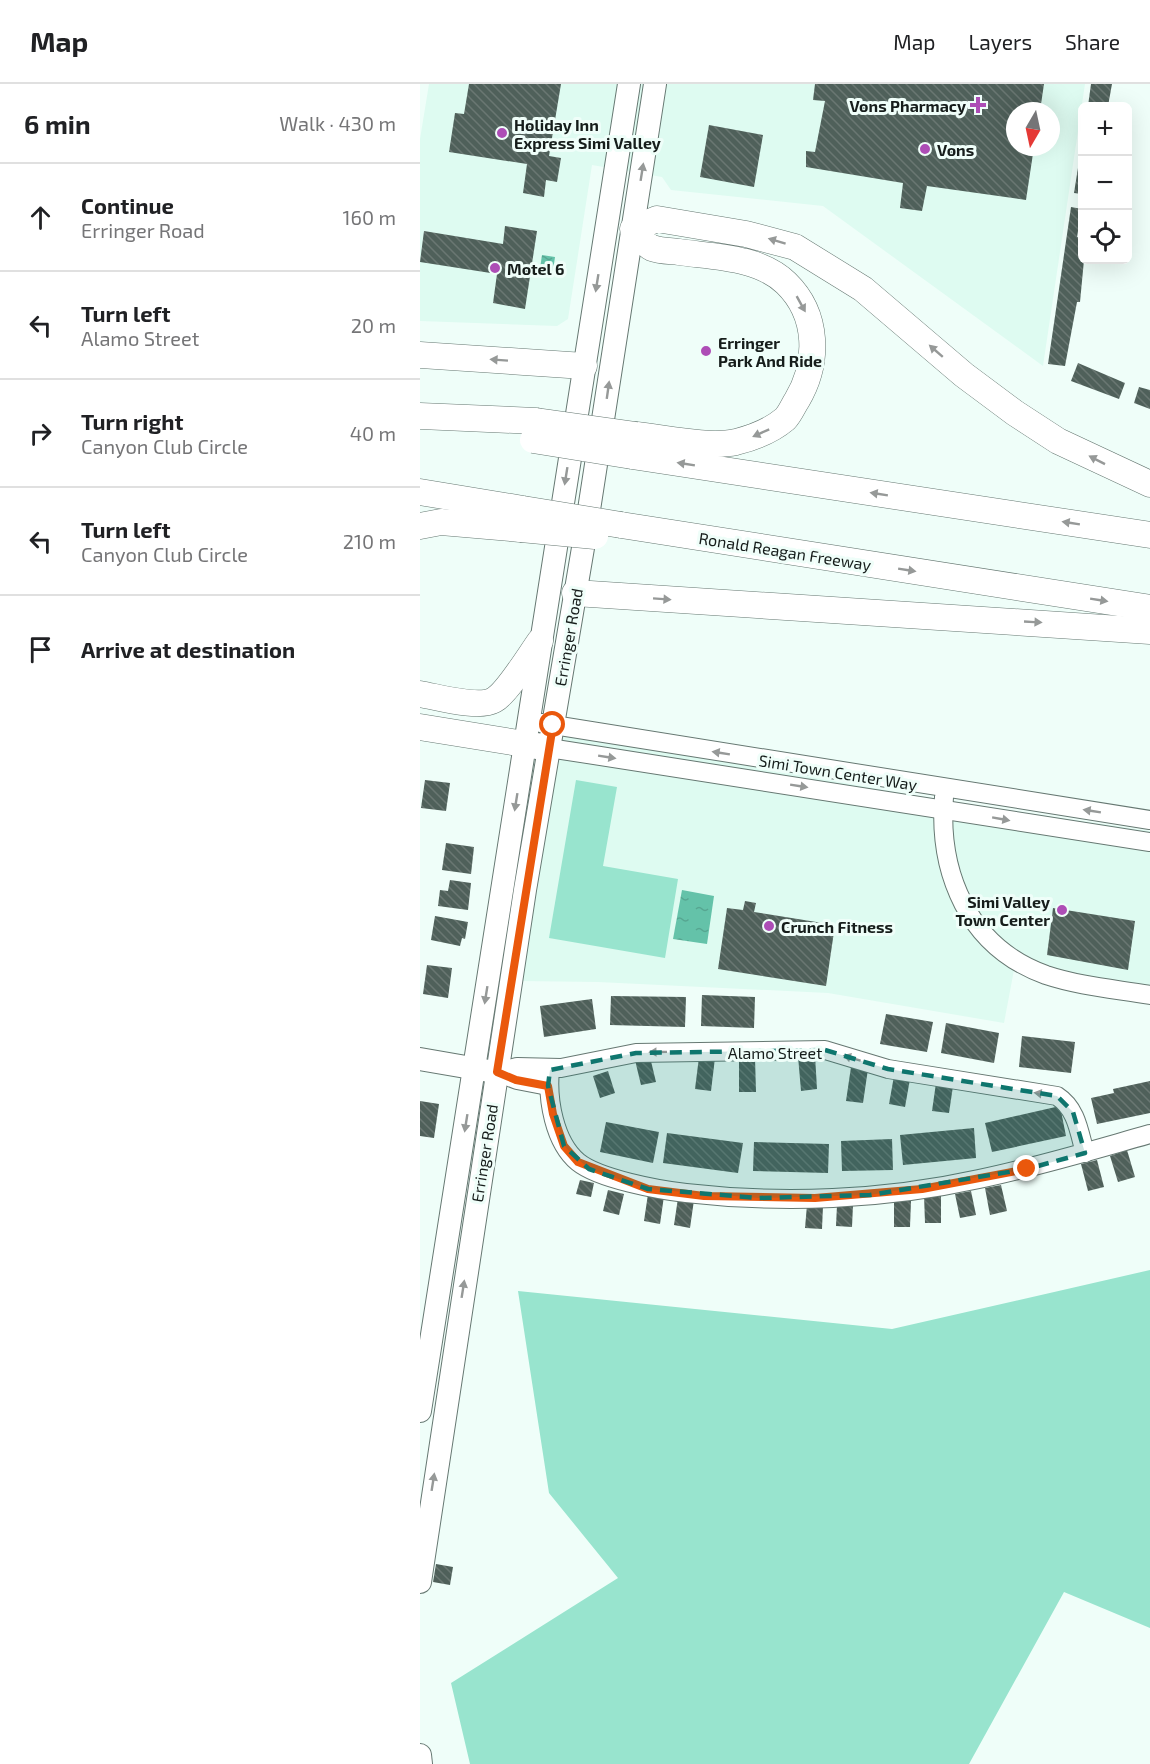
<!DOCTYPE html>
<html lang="en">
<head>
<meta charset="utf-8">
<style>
  :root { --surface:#fff; --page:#f6f6f6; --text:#202124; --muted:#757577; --line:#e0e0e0 }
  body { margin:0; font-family:"Exo 2",sans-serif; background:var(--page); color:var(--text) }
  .controls { position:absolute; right:18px; top:18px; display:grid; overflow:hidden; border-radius:9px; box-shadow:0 6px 24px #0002 }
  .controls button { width:54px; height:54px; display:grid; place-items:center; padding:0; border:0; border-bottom:2px solid var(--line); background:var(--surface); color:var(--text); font:30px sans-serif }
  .compass { position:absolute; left:586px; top:18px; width:54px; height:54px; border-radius:50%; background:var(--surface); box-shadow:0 6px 24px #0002; rotate:189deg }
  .stop { position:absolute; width:18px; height:18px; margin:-14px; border:4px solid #ea580c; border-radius:50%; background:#fff }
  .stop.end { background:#ea580c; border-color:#fff; box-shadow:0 2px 6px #0008 }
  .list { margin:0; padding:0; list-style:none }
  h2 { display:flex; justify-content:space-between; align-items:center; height:78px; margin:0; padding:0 24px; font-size:26px }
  h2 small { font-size:20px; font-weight:400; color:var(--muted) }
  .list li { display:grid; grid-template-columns:39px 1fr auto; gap:18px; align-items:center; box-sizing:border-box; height:108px; padding:0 24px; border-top:2px solid var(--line) }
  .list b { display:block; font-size:22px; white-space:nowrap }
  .list p { margin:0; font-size:20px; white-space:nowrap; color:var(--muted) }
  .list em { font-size:20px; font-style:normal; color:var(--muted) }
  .icon { flex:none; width:33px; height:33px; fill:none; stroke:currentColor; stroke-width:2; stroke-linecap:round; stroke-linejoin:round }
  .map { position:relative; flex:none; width:730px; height:1680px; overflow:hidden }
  header { display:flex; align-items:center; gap:36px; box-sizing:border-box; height:84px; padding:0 30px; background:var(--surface); border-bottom:2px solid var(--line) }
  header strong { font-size:28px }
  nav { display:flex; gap:33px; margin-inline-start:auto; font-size:21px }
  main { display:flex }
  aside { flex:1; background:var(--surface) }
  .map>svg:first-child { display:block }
</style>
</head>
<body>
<header>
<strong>Map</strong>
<nav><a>Map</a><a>Layers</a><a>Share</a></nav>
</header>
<main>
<aside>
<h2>6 min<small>Walk · 430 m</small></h2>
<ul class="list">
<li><svg class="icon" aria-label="ahead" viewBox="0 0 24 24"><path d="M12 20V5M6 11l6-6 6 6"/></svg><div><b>Continue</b><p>Erringer Road</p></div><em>160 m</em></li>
<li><svg class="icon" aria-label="left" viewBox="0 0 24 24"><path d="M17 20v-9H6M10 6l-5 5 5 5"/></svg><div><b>Turn left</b><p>Alamo Street</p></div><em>20 m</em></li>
<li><svg class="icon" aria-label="right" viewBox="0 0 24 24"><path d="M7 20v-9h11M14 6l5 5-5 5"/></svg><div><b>Turn right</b><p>Canyon Club Circle</p></div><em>40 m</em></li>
<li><svg class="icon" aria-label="left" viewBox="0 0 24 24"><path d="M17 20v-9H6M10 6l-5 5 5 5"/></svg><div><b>Turn left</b><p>Canyon Club Circle</p></div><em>210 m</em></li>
<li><svg class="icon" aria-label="arrive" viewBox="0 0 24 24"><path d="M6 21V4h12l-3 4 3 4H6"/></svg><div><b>Arrive at destination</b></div></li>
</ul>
</aside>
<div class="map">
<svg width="730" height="1680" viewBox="0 0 730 1680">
  <defs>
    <pattern id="water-ripples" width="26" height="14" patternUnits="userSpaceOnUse" patternTransform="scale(1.5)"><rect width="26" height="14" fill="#64c2a9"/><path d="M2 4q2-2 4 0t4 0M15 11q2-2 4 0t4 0" fill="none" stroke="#56a691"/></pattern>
    <pattern id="building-back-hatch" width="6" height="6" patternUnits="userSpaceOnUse" patternTransform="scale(1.5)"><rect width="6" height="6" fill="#4f605a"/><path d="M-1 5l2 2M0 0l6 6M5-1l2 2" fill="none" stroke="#6a7772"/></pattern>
  </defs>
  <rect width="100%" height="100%" fill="#effef9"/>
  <g fill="#defbf1" fill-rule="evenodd">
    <path d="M9 0H665L623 282 403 122 251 106 242 93 172 81 148 235 137 242 0 237V55ZM595 27H631V63H595Z"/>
    <path d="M136 648 527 717 730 747V907L655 895 597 870 584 939 408 909 178 898 99 897Z"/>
  </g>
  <g fill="#98e4ce">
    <path d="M156 696 197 703 183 782 258 795 245 874 129 854Z"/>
    <path d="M730 1186V1544L644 1508 549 1680H50L31 1599 198 1494 129 1409 98 1207 472 1245Z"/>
  </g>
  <g fill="url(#water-ripples)">
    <path d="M122 171 135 173 132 193 119 191Z"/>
    <path d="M262 806 294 812 287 860 253 855Z"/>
  </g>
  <g fill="url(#building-back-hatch)">
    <path d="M49 0H141L129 72 141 74 137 98 126 96 124 113 103 109 107 80 29 68 35 29 44 30Z"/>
    <path d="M395 0H624L620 27H595V63H614L606 116 507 102 502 127 480 124 483 99 386 83V67L395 68 405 17 393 16Z"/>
    <path d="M671 0H692L688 22H668Z"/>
    <path d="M289 41 343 51 334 103 280 93Z"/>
    <path d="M661 65H662V110L654 109Z"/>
    <path d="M651 123 662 125V148L658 147 657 153 662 154 664 176 660 218H657L645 282 628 280Z"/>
    <path d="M85 142 117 147 105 225 73 219 77 190 0 178 4 147 83 160Z"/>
    <path d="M658 279 705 299 699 315 651 297Z"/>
    <path d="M719 303 730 306V325L714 319Z"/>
    <path d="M5 696 30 699 26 727 1 724Z"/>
    <path d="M26 759 54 763 51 790 22 786Z"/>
    <path d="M30 796 51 799 48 826 18 822 20 806 28 807Z"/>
    <path d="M325 817 336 819 334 828 415 841 406 902 298 885 307 824 323 826Z"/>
    <path d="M633 824 715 837 708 886 627 871Z"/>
    <path d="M15 832 48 838 45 855 42 854 40 862 11 856Z"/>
    <path d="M7 881 32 884 28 914 3 910Z"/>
    <path d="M282 911 335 913 334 944 281 942Z"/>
    <path d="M191 912 266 913 265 943 190 941Z"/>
    <path d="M172 915 176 945 124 953 120 922Z"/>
    <path d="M466 930 513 938 507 968 460 960Z"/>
    <path d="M526 939 579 949 574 979 521 969Z"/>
    <path d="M602 952 655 958 651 989 599 983Z"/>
    <path d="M395 971 397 1005 381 1007 378 972Z"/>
    <path d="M230 973 236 998 221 1001 215 976Z"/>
    <path d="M279 973 295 974 291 1007 275 1005Z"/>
    <path d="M319 974H335L336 1008H319Z"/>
    <path d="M431 983 448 985 443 1019 426 1017Z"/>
    <path d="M188 987 195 1009 180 1014 173 992Z"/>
    <path d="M474 992 490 995 485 1023 469 1020Z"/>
    <path d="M730 997V1029L677 1040 671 1014 694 1009 693 1005Z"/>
    <path d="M516 999 533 1002 529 1029 512 1027Z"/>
    <path d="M0 1017 19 1020 14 1054 0 1052Z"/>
    <path d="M640 1022 646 1052 572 1068 565 1039Z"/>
    <path d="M186 1038 239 1048 233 1079 180 1068Z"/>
    <path d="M554 1044 556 1074 483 1081 480 1051Z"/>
    <path d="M247 1049 323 1059 318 1089 243 1079Z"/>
    <path d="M472 1055 473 1086 422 1087 421 1057Z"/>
    <path d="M334 1058 409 1060 408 1089 333 1087Z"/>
    <path d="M707 1066 715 1093 698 1098 690 1072Z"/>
    <path d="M677 1076 684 1103 668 1107 661 1080Z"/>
    <path d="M160 1096 174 1099 171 1113 156 1110Z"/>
    <path d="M581 1101 587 1127 570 1131 565 1104Z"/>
    <path d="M188 1106 204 1110 199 1131 183 1127Z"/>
    <path d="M551 1107 556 1131 540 1134 535 1110Z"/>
    <path d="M228 1110 244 1112 240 1140 224 1137Z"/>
    <path d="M504 1111H521V1139H505Z"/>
    <path d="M258 1114 274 1116 270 1144 254 1141Z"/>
    <path d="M474 1117H491L490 1143H474Z"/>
    <path d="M387 1121 403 1122 402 1145 385 1144Z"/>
    <path d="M417 1121H433L432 1143 416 1142Z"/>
    <path d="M16 1480 33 1483 30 1501 13 1498Z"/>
  </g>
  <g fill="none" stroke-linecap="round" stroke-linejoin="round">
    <defs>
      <g id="minor">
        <path d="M121 639 730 736"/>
        <path d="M129 664 730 758"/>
        <path d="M524 713C518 789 548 863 626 891 659 902 695 905 730 911"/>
        <path d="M130 986C127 1015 134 1058 158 1078 179 1095 239 1106 266 1109 362 1120 464 1116 559 1095 617 1083 673 1066 730 1050"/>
        <path d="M77 988 97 983 141 984 216 969 405 966 468 985 637 1012C657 1025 659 1048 665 1069"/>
        <path d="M77 988 97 996 128 1002"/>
      </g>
      <g id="major">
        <path d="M0 975 69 987"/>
        <path d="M0 1327 209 0"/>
        <path d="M0 1498 105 806 164 458 235 0"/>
        <path d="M0 1671 1 1680"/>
      </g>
      <g id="highway">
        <path d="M0 271 164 282"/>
        <path d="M0 332 116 337"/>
        <path d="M216 351C245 354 288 364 316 358 332 354 352 346 365 335 370 330 373 322 377 316 399 279 399 231 366 199 339 173 295 173 259 168 251 167 240 167 232 164 225 161 218 151 213 145L237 135 326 150 375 163 443 205 544 291 595 329 638 357 730 400"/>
        <path d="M212 372 730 451"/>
        <path d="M0 408 103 425"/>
        <path d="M201 441 730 524"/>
        <path d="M0 442 21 438 101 445"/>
        <path d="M155 509 730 547"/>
        <path d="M0 610C18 613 58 625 74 616 87 609 110 571 120 557"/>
        <path d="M0 643 129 664"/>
      </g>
    </defs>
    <use href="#minor" stroke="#667872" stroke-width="20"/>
    <use href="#major" stroke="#667872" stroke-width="24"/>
    <use href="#highway" stroke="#667872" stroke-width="27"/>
    <use href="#minor" stroke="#fff" stroke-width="18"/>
    <use href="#major" stroke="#fff" stroke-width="22"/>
    <use href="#highway" stroke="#fff" stroke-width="26"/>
    <defs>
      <g id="highway-bridge">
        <path d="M116 337 216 351"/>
        <path d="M113 356 212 372"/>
        <path d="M103 425 201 441"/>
        <path d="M101 445 175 452"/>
      </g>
    </defs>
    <use href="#highway-bridge" stroke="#667872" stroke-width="27" stroke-linecap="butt"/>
    <use href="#highway-bridge" stroke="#fff" stroke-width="26"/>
  </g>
  <defs><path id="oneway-solid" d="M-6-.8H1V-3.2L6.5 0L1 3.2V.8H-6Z" transform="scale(1.5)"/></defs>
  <g fill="#969998">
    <use href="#oneway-solid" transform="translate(222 88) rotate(-81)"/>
    <use href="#oneway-solid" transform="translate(357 157) rotate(-163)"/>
    <use href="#oneway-solid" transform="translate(177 199) rotate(99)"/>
    <use href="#oneway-solid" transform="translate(381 220) rotate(61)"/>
    <use href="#oneway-solid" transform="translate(516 267) rotate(-139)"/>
    <use href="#oneway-solid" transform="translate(79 276) rotate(-176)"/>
    <use href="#oneway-solid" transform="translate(188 306) rotate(-82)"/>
    <use href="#oneway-solid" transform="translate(341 349) rotate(156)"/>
    <use href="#oneway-solid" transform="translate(677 376) rotate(-153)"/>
    <use href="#oneway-solid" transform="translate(266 380) rotate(-171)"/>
    <use href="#oneway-solid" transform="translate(146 392) rotate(99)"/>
    <use href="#oneway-solid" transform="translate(459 410) rotate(-171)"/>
    <use href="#oneway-solid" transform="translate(651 439) rotate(-171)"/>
    <use href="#oneway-solid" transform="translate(487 486) rotate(9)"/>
    <use href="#oneway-solid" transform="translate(242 515) rotate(4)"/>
    <use href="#oneway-solid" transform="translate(679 516) rotate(9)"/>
    <use href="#oneway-solid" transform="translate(613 538) rotate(3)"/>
    <use href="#oneway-solid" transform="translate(301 669) rotate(-171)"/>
    <use href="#oneway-solid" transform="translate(187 673) rotate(9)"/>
    <use href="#oneway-solid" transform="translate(379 702) rotate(9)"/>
    <use href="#oneway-solid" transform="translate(96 718) rotate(99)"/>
    <use href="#oneway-solid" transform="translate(672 727) rotate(-171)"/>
    <use href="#oneway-solid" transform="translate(581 735) rotate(10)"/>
    <use href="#oneway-solid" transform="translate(66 911) rotate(99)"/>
    <use href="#oneway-solid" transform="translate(238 968) rotate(179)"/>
    <use href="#oneway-solid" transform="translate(432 974) rotate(-163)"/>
    <use href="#oneway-solid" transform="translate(623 1010) rotate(-171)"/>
    <use href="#oneway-solid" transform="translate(46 1039) rotate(99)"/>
    <use href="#oneway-solid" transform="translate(43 1205) rotate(-81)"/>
    <use href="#oneway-solid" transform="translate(13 1398) rotate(-81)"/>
  </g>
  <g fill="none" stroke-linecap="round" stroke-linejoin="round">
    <path stroke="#ea580c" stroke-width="8" d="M133 641 77 988 96 996 128 1002 133 1030 144 1062 158 1078 228 1105 284 1112 395 1114 502 1105 607 1085"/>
  </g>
  <path fill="#0f766e" fill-opacity="0.2" stroke="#0f766e" stroke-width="4.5" stroke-dasharray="12 8" stroke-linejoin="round" d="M405 966 468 985 637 1012 653 1028 665 1069 607 1085 450 1111 339 1114 228 1105 169 1085 144 1062 128 1002 130 986 216 969Z"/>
  <g fill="#ad4db6" stroke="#effef9" stroke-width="2">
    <path d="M555 12h6v6h6v6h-6v6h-6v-6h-6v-6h6z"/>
    <circle cx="82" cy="49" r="6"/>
    <circle cx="505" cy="65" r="6"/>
    <circle cx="75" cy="184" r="6"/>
    <circle cx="286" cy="267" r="6"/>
    <circle cx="642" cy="826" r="6"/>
    <circle cx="349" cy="842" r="6"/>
  </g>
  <g text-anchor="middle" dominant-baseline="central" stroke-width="6" stroke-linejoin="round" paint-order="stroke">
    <g font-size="16" font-weight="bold" fill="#161d1b" stroke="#effef9" text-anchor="start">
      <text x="546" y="21" text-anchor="end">Vons Pharmacy</text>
      <text x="94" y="40">Holiday Inn<tspan x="94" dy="18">Express Simi Valley</tspan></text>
      <text x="517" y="65">Vons</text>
      <text x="87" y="184">Motel 6</text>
      <text x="298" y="258">Erringer<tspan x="298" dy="18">Park And Ride</tspan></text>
      <text x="630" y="817" text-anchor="end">Simi Valley<tspan x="630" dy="18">Town Center</tspan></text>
      <text x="361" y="842">Crunch Fitness</text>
    </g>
    <g font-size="16" fill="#161d1b" stroke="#effef9">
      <text transform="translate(365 467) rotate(9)">Ronald Reagan Freeway</text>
      <text transform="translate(148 553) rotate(-80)">Erringer Road</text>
      <text transform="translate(418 688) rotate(9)">Simi Town Center Way</text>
      <text x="355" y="968">Alamo Street</text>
      <text transform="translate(64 1069) rotate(-81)">Erringer Road</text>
    </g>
  </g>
</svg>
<div class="controls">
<button>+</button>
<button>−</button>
<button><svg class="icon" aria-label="locate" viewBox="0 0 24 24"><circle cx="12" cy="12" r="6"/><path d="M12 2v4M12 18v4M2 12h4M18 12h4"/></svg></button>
</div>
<svg class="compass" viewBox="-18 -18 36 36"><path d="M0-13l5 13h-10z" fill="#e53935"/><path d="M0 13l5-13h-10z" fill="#757577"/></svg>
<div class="stop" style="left:133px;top:641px"></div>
<div class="stop end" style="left:607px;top:1085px"></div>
</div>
</main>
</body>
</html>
